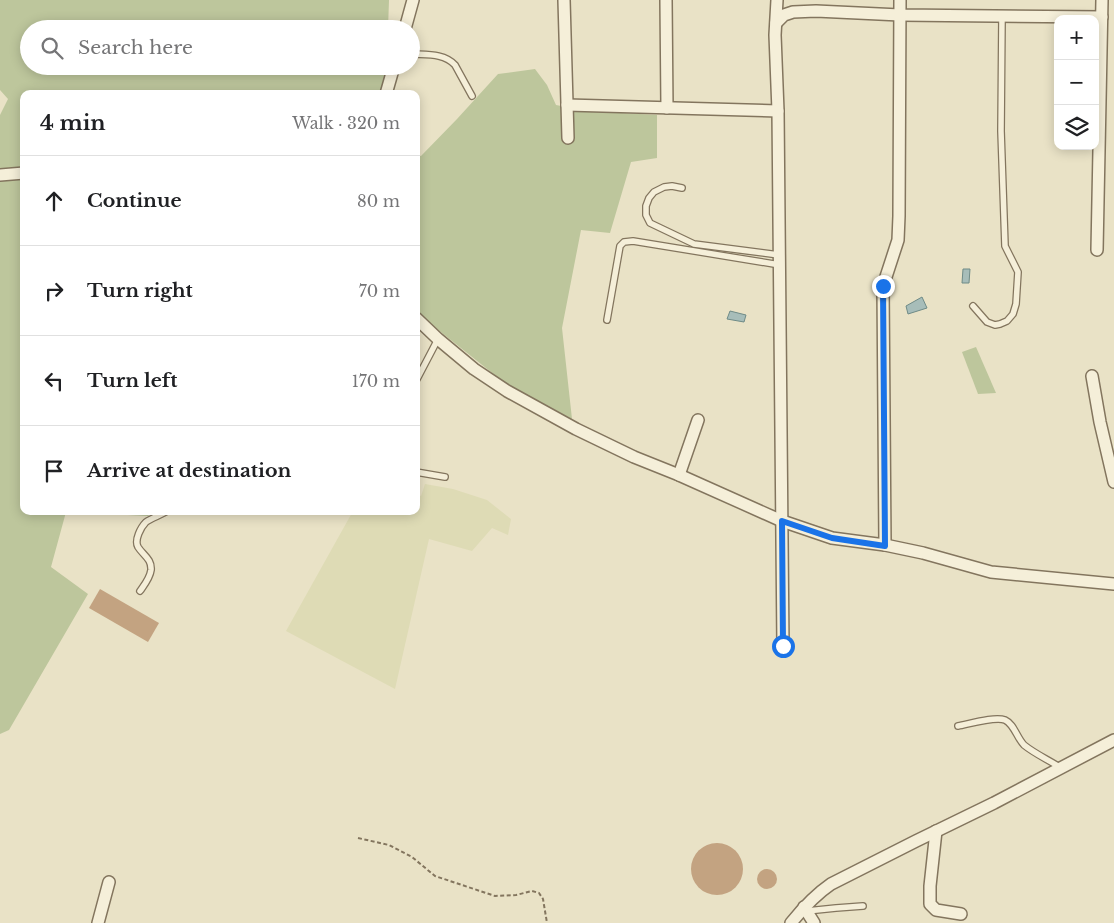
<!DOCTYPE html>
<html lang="en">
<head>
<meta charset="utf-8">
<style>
  :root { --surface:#fff; --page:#f6f6f6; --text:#202124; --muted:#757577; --line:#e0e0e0 }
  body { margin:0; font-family:"Libre Baskerville",serif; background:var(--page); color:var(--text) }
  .controls { position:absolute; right:15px; top:15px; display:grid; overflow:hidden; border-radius:10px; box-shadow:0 2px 12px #0003 }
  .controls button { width:45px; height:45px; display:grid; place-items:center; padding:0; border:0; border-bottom:1px solid var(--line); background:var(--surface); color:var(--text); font:25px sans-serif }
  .stop { position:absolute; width:15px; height:15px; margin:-11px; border:4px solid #1a73e8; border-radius:50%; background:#fff }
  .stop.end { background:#1a73e8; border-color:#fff; box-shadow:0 1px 5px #0008 }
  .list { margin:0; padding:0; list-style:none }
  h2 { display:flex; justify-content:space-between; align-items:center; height:65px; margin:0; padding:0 20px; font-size:21px }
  h2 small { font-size:16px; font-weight:400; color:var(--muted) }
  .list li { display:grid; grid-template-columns:32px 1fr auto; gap:15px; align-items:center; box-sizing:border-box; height:90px; padding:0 20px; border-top:1px solid var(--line) }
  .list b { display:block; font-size:19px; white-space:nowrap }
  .list em { font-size:16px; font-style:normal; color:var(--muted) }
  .icon { flex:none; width:28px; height:28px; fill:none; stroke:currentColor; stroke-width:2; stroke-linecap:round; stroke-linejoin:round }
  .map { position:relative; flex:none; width:1114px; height:923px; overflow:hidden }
  .search { position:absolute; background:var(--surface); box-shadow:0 2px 12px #0003; left:20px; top:20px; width:400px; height:55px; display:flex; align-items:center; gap:12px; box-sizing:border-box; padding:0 18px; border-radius:28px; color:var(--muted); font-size:19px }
  .panel { position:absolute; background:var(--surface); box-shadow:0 2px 12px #0003; left:20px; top:90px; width:400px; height:425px; border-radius:10px }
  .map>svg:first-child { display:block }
</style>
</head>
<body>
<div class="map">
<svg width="1114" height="923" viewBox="0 0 1114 923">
  <rect width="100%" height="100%" fill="#e9e2c6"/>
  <path fill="#dedbb5" d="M425 484 453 489 487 500 511 519 508 535 492 528 472 551 429 539 395 689 286 631 353 511H416V494L421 496Z"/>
  <g fill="#bdc69c">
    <path d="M0 0H389L388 29H29V66H386L385 75 381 94H24V511H156L148 516 66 512 51 567 88 594 9 730 0 734V115L8 99 0 90Z"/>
    <path d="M535 69 547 85 556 105 587 111 657 115V158L631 162 610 233 581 230 562 328 572 419 506 384 432 325 416 318V155L421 156 457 119 498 74Z"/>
    <path d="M976 347 996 393 978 394 962 352Z"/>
  </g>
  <g fill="#a7bdb9" stroke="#6f8b87">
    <path d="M963 269H970L969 283H962Z"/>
    <path d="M922 297 927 308 908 314 906 306Z"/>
    <path d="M730 311 746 315 744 322 727 319Z"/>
  </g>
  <g fill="#c3a381">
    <path d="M100 589 159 623 148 642 89 608Z"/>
    <circle cx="717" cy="869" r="26"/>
    <circle cx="767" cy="879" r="10"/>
  </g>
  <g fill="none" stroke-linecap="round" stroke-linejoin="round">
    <defs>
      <g id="lane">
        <path d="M411 54C427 55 444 53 455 65L472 96"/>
        <path d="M682 188 672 186 664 187 654 192 649 198 646 206V215L650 223 694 244 779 255"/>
        <path d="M973 306 987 322 995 325 1000 324 1007 321 1013 314 1016 304 1018 272 1005 246 1001 131 1002 16"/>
        <path d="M607 320 620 246 624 242 633 241 780 265"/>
        <path d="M416 381 438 339"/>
        <path d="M416 472 445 477"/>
        <path d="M140 591C145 584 150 578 151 570 152 559 143 555 138 547 134 540 141 527 146 522 152 518 161 515 167 511"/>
        <path d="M958 726C969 724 995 716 1005 720 1014 724 1017 738 1024 745 1035 754 1049 760 1061 768"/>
        <path d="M807 911 836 908 863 906"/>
      </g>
      <g id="street">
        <path d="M564 0 568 138"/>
        <path d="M666 0 667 108"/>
        <path d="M777 0 775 35 778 111 783 646"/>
        <path d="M776 23 784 15 793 12 816 11 900 15 1102 17"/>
        <path d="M405 29 413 0"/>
        <path d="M386 94 394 66"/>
        <path d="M567 105 778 111"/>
        <path d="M0 175 24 173"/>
        <path d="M1097 250 1102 0"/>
        <path d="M416 318 438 339 474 369 507 391 576 429 634 457 679 475 782 521 832 538 885 545 923 553 991 572 1114 584"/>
        <path d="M1092 376 1100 422 1114 482"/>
        <path d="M679 475 698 420"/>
        <path d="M885 545 883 286 898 240 899 216 900 0"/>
        <path d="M936 831 930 886V904L936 910 961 914"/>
        <path d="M804 907 814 923"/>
        <path d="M98 923 109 882"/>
        <path d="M791 923C803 908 815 895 831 884L916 841 994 803 1114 740"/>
      </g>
    </defs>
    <use href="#lane" stroke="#83755e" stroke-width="8"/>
    <use href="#street" stroke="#83755e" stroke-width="14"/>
    <path stroke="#83755e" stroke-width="2" stroke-dasharray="4 2.5" stroke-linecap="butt" d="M358 838 389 845 412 857 435 876 495 896 516 895 532 891 539 893 543 899 547 923"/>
    <use href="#lane" stroke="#f5efd9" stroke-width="5.5"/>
    <use href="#street" stroke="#f5efd9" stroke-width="11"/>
  </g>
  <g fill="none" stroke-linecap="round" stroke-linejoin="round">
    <path stroke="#1a73e8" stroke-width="6" d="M783 646 782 521 832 538 885 546 883 286"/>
  </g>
</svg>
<div class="controls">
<button>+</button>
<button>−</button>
<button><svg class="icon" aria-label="layers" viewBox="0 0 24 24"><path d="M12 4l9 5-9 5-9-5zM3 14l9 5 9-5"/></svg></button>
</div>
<div class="stop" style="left:783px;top:646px"></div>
<div class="stop end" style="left:883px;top:286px"></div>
<div class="search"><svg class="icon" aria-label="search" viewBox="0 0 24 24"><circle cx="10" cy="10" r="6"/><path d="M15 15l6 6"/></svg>Search here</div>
<section class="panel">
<h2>4 min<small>Walk · 320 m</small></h2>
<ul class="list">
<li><svg class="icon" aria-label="ahead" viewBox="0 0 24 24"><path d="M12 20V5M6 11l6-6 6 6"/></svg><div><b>Continue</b></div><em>80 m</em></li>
<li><svg class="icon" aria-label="right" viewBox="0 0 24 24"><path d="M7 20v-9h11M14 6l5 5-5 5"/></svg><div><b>Turn right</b></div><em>70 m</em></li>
<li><svg class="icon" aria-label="left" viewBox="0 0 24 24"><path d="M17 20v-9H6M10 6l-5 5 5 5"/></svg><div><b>Turn left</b></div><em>170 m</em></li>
<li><svg class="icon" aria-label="arrive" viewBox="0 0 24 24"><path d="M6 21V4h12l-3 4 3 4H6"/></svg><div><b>Arrive at destination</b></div></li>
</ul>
</section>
</div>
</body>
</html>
